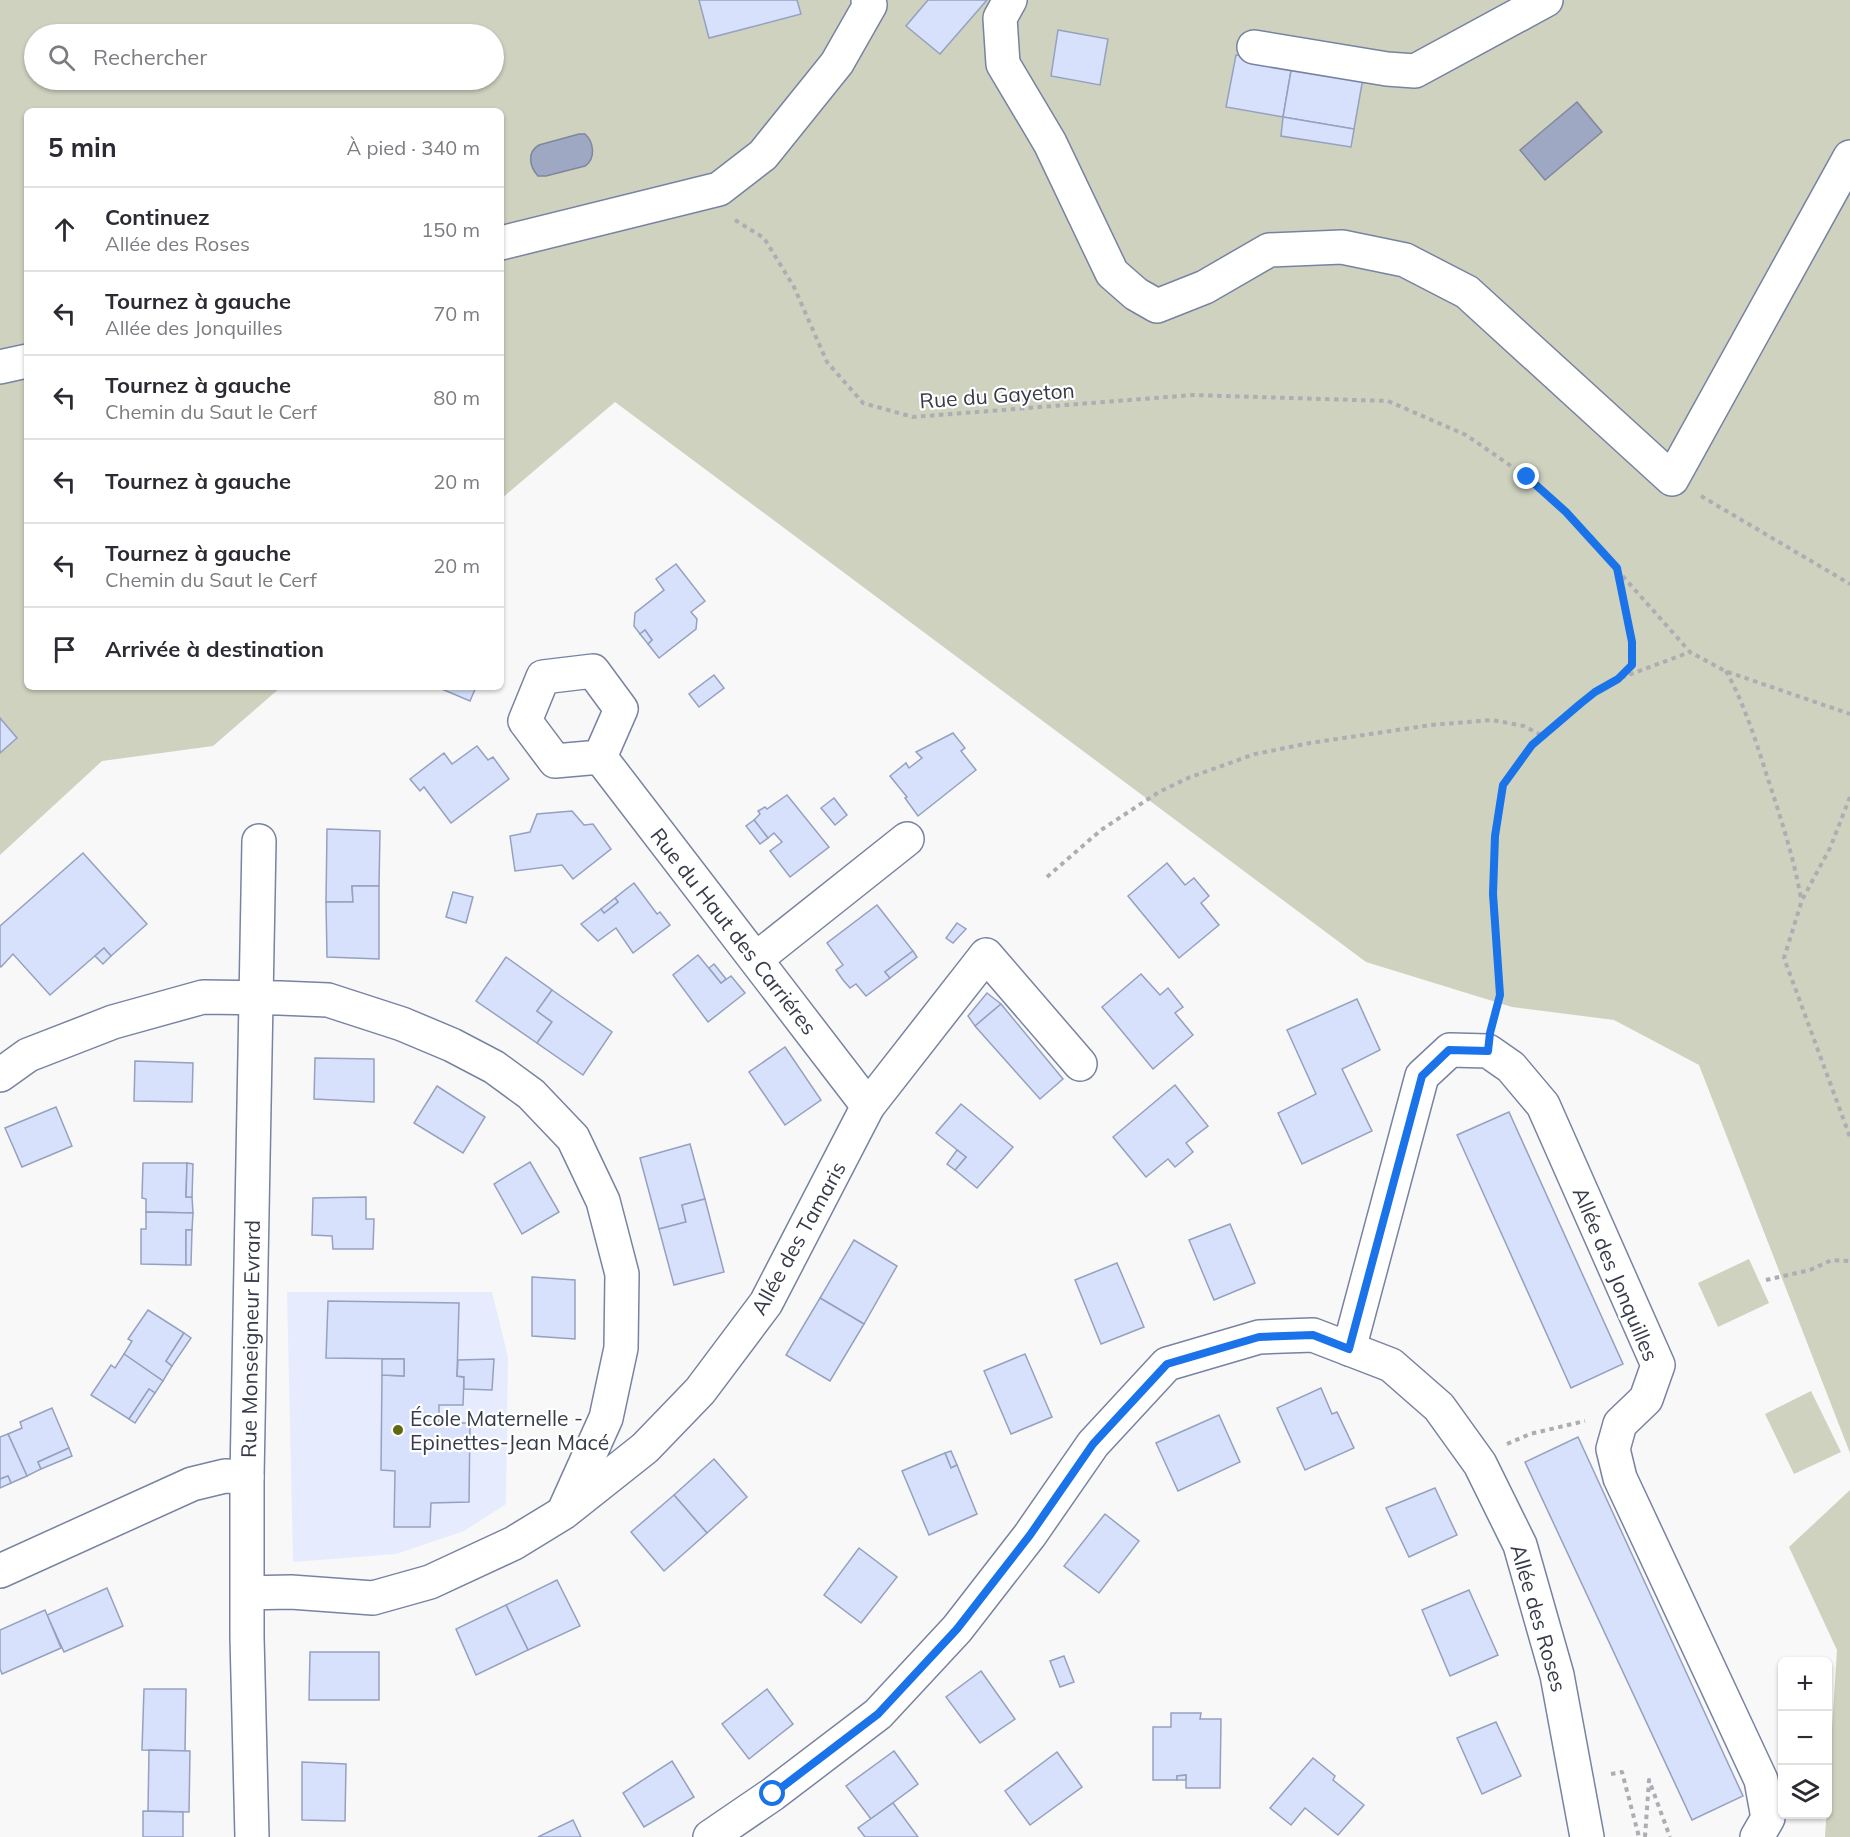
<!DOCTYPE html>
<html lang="fr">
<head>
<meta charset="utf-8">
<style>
  :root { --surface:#fff; --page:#f7f7f7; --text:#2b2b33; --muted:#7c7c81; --line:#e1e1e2 }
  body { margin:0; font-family:Mulish,sans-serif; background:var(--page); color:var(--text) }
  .controls { position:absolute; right:18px; bottom:18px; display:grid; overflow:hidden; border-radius:9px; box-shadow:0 2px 4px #0004 }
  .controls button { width:54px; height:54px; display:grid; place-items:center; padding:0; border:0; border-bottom:2px solid var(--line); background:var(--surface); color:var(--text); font:30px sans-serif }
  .stop { position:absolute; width:18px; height:18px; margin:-14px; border:4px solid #1a73e8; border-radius:50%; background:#fff }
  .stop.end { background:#1a73e8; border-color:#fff; box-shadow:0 2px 6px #0008 }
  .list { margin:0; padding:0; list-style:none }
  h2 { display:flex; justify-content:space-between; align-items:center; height:78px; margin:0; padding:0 24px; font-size:26px }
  h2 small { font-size:20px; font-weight:400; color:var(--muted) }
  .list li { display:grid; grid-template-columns:39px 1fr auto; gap:18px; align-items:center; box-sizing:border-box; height:84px; padding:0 24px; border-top:2px solid var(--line) }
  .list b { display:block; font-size:22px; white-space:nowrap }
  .list p { margin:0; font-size:20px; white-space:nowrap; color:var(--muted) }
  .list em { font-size:20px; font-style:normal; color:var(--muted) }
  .icon { flex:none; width:33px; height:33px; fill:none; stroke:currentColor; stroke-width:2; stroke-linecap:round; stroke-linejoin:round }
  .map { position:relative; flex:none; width:1850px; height:1837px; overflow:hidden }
  .search { position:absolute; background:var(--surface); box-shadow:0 2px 4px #0004; left:24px; top:24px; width:480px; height:66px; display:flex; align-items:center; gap:15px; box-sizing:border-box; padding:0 21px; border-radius:33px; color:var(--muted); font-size:22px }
  .panel { position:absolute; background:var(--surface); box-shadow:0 2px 4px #0004; left:24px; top:108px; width:480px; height:582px; border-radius:9px }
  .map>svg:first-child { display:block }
</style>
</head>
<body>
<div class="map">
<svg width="1850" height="1837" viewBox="0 0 1850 1837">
  <rect width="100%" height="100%" fill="#f8f8f8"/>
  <path fill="#e6ecfd" d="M287 1292H492L508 1357 506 1504 464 1531 396 1554 293 1562Z"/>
  <g fill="#ced2bf" fill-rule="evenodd">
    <path d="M0 0H1850V1453L1699 1065 1614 1020 1512 1007 1366 962 615 402 501 499V111H27V687H281L213 746 102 761 0 855ZM34 34H494V80H34Z"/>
    <path d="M1749 1259 1769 1303 1718 1327 1698 1283Z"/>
    <path d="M1811 1391 1841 1452 1794 1474 1765 1414Z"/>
    <path d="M1850 1490V1837H1825L1837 1650 1789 1547Z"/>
  </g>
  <g fill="#9ea8c3" stroke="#7f879e" stroke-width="1.5">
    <path d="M1577 102 1602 132 1545 180 1520 150Z"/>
    <path d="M579 134H585C594 142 596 159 585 166L546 176H538C529 166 527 152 539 145Z"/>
  </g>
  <g fill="#d7e1fc" stroke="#95a1c0" stroke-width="1.5">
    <path d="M699 0H797L801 14 709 38Z"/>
    <path d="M928 0H987L940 54 906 26Z"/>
    <path d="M1058 30 1108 39 1100 85 1051 76Z"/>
    <path d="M1236 55 1292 65 1283 117 1226 107Z"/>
    <path d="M1292 65 1363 78 1354 129 1283 117Z"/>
    <path d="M1283 117 1354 129 1351 147 1281 136Z"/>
    <path d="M676 564 705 601 691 612 697 619 696 629 659 658 648 644 652 640 645 630 640 634 634 626 635 613 664 590 656 579Z"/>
    <path d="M645 630 652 640 648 644 640 634Z"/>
    <path d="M714 675 724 688 699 707 689 694Z"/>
    <path d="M437 687H476L470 701Z"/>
    <path d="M0 718 17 738 0 753Z"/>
    <path d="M953 733 965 748 961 751 976 770 918 816 905 798 907 797 890 776 906 763 909 768 922 758 916 752Z"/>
    <path d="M477 746 488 760 493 757 509 779 451 823 424 787 420 791 410 779 444 753 452 764Z"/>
    <path d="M787 795 829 847 790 877 770 851 782 842 774 833 768 838 754 820 760 814 758 811 765 807 767 809Z"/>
    <path d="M834 798 847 815 835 825 821 808Z"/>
    <path d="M572 811 584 825 593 824 611 849 573 879 562 865 515 871 510 836 530 832 537 814Z"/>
    <path d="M754 820 768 838 760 844 746 826Z"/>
    <path d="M327 829 380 831 379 886H352L353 902H326Z"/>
    <path d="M83 853 147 924 111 956 104 948 50 995 13 954 1 967 0 965V926Z"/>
    <path d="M1167 863 1185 885 1194 878 1209 896 1201 903 1219 925 1179 958 1128 896Z"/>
    <path d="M634 883 657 914 660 912 670 925 633 953 616 928 598 941 581 924 601 909 604 913 618 902 615 898Z"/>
    <path d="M352 886H379V959L327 957 326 902H353Z"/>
    <path d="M453 892 473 897 466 923 446 917Z"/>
    <path d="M615 898 618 902 604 913 601 909Z"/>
    <path d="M877 905 913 951 885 972 890 978 866 996 856 984 850 988 843 980 836 970 843 965 827 943Z"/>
    <path d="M957 923 966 929 953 943 946 938Z"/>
    <path d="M104 948 111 956 103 964 95 956Z"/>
    <path d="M913 951 917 957 890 978 885 972Z"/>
    <path d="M698 955 721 983 731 976 745 993 708 1022 673 975Z"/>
    <path d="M506 957 552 990 537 1011 552 1022 537 1043 476 1001Z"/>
    <path d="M714 964 726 979 721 983 709 968Z"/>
    <path d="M1141 974 1160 995 1168 988 1183 1007 1175 1013 1193 1035 1153 1069 1102 1007Z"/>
    <path d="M552 990 612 1032 583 1075 537 1043 552 1022 537 1011Z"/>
    <path d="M987 993 1001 1004 975 1026 968 1016Z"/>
    <path d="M1357 999 1380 1050 1342 1069 1372 1131 1302 1164 1278 1113 1316 1094 1287 1030Z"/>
    <path d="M1001 1004 1063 1079 1040 1099 975 1026Z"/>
    <path d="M785 1047 821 1100 785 1125 749 1072Z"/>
    <path d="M315 1058 374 1059V1102L314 1099Z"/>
    <path d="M135 1061 193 1063 192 1102 134 1101Z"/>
    <path d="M1175 1085 1208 1126 1186 1143 1193 1152 1175 1167 1168 1159 1146 1177 1113 1137Z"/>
    <path d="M437 1086 485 1117 463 1153 414 1123Z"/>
    <path d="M961 1104 1013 1147 977 1188 955 1170 966 1157 936 1133Z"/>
    <path d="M56 1107 72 1146 22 1167 5 1128Z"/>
    <path d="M1509 1112 1623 1364 1571 1388 1457 1135Z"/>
    <path d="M690 1144 705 1199 682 1205 686 1222 659 1229 640 1158Z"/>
    <path d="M957 1150 966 1157 955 1170 947 1164Z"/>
    <path d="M530 1162 559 1212 522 1234 494 1184Z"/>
    <path d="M143 1163H187L186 1197H192L193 1213 146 1212V1199L142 1198Z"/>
    <path d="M187 1163 193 1164 192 1197H186Z"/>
    <path d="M366 1197V1219H374L373 1249H333L332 1236 312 1235 313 1198Z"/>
    <path d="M705 1199 724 1272 674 1285 659 1229 686 1222 682 1205Z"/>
    <path d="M146 1212 193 1213 192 1230H186V1265L141 1264V1229H146Z"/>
    <path d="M1230 1224 1255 1283 1214 1300 1189 1240Z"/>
    <path d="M186 1230H192L191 1265H186Z"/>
    <path d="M854 1240 897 1266 864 1324 820 1298Z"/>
    <path d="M1117 1263 1144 1327 1101 1344 1075 1280Z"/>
    <path d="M532 1277 575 1280V1339L532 1336Z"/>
    <path d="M820 1298 864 1324 830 1381 786 1355Z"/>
    <path d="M328 1301 459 1303 457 1376 464 1377 463 1405H439V1423H470L469 1502 431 1503 430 1527H394L395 1471 381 1470 382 1375 404 1376V1359L326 1358Z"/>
    <path d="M148 1310 184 1333 166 1361 172 1366 163 1381 124 1354 132 1341 128 1339Z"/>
    <path d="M184 1333 191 1338 172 1366 166 1361Z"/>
    <path d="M124 1354 163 1381 155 1393 149 1389 129 1419 91 1395 111 1365 115 1368Z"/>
    <path d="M1025 1354 1052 1417 1011 1434 984 1371Z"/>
    <path d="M382 1359H404V1376L382 1375Z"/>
    <path d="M494 1359 492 1390 464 1389V1377L457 1376 458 1360Z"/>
    <path d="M1321 1388 1332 1414 1337 1412 1354 1448 1305 1470 1277 1408Z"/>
    <path d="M149 1389 155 1393 135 1423 129 1419Z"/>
    <path d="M52 1408 69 1448 38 1462 41 1469 27 1476 8 1434 22 1428 20 1422Z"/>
    <path d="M1219 1415 1240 1462 1178 1491 1156 1443Z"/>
    <path d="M8 1434 27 1476 11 1483 8 1476 0 1479V1437Z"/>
    <path d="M1578 1437 1743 1796 1692 1820 1525 1462Z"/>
    <path d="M69 1448 72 1456 41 1469 38 1462Z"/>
    <path d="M951 1451 957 1465 951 1468 945 1453Z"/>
    <path d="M945 1453 951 1468 957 1465 977 1514 929 1535 902 1471Z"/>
    <path d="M714 1459 747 1497 707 1533 674 1495Z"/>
    <path d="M8 1476 11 1483 0 1488V1479Z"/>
    <path d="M1435 1488 1457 1535 1409 1557 1386 1508Z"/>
    <path d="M674 1495 707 1533 664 1571 631 1532Z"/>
    <path d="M1105 1514 1139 1541 1099 1593 1064 1566Z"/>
    <path d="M859 1548 897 1577 861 1623 824 1595Z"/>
    <path d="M557 1580 580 1626 528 1650 506 1605Z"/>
    <path d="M107 1588 123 1626 64 1652 47 1615Z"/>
    <path d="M1469 1590 1498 1655 1450 1676 1422 1610Z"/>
    <path d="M506 1605 528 1650 476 1675 456 1629Z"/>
    <path d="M45 1610 61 1648 2 1674 0 1669V1630Z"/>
    <path d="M310 1652H379V1700H309Z"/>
    <path d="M1064 1656 1074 1682 1060 1687 1050 1661Z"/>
    <path d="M981 1671 1015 1719 980 1743 946 1697Z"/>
    <path d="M144 1689H186L185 1751 142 1750Z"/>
    <path d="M767 1689 793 1724 749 1759 722 1724Z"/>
    <path d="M1171 1713H1201L1200 1719H1221L1220 1788H1186V1775L1177 1776V1780H1153V1727H1171Z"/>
    <path d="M1496 1722 1521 1776 1482 1794 1457 1738Z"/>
    <path d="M149 1750 190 1751 189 1812 148 1811Z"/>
    <path d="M894 1751 918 1784 871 1819 846 1786Z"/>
    <path d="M1057 1752 1082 1787 1030 1825 1005 1791Z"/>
    <path d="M1313 1758 1335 1776 1333 1780 1364 1805 1338 1835 1305 1808 1291 1825 1270 1808Z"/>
    <path d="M672 1761 694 1797 644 1827 623 1793Z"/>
    <path d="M302 1762 346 1764 345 1821 302 1820Z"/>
    <path d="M1186 1775V1780H1177V1776Z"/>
    <path d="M893 1803 918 1837H865L858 1828Z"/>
    <path d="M143 1811 183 1812V1837H143Z"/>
    <path d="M573 1820 581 1837H538Z"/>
  </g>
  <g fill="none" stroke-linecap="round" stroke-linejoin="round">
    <defs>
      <g id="minor">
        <path d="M1010 0 1000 18 1003 64 1050 143 1112 273 1136 294 1157 306 1205 287 1269 250 1342 247 1405 260 1467 292 1672 479 1850 157"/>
        <path d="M1254 47 1387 69 1415 71 1546 0"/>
        <path d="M501 243 719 189 763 155 837 63 870 5 868 0"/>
        <path d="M0 367 27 361"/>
        <path d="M600 757 555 761 525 721 543 677 593 671 621 709 600 757 868 1106"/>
        <path d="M756 959 907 839"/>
        <path d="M0 1075 28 1055 113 1022 203 997 280 998 328 1000 402 1024 452 1045 494 1067 531 1094 573 1138 603 1201 622 1274 621 1348 606 1418 565 1509"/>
        <path d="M1349 1349 1422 1076 1450 1050 1488 1051 1511 1067 1543 1105 1658 1365 1646 1399 1620 1424 1613 1449 1620 1478 1761 1780 1768 1818 1757 1837"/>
        <path d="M0 1571 192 1484 225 1476 247 1477"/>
        <path d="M248 1593 291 1592 373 1598 430 1582 514 1543 563 1513 645 1448 700 1391 766 1303 868 1106 986 955 1080 1064"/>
        <path d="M252 1837 247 1637V1477L259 841"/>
        <path d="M710 1837 773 1794 878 1714 957 1629 1030 1535 1093 1444 1167 1364 1259 1337 1313 1335 1391 1365 1439 1407 1480 1464 1520 1545 1557 1675 1587 1837"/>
      </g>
    </defs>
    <use href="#minor" stroke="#7883a2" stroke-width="36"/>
    <g stroke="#acaeb3" stroke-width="4" stroke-dasharray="4.5 4.5" stroke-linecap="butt">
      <path d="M735 220 764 238 794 287 827 362 863 403 913 417 1193 395 1388 401 1466 435 1527 477 1566 512 1690 652 1725 671 1850 714"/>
      <path d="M1701 496 1850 584"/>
      <path d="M1617 569 1632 642V665L1621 676"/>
      <path d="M1726 671C1745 705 1756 742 1768 779 1781 819 1794 858 1801 899"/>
      <path d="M1850 797 1830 848 1802 900 1784 958 1850 1137"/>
      <path d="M1047 877 1101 830 1159 792 1188 778 1255 754 1310 743 1431 725 1492 720 1524 726 1543 736"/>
      <path d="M1494 1018 1500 995 1493 895 1495 836 1503 785 1532 745 1595 692 1618 679 1690 652"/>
      <path d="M1766 1280 1810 1270 1832 1260 1850 1261"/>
      <path d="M1507 1444 1530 1434 1585 1421"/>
      <path d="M1611 1774 1622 1772 1639 1837"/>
      <path d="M1645 1837 1649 1780 1670 1837"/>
    </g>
    <use href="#minor" stroke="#fff" stroke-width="33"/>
  </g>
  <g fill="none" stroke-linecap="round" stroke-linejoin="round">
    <path stroke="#1a73e8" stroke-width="8" d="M773 1794 878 1714 957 1629 1030 1535 1093 1444 1167 1364 1259 1337 1313 1335 1349 1349 1422 1076 1449 1050 1488 1051 1490 1033 1500 995 1493 894 1495 836 1503 785 1532 745 1580 704 1595 692 1618 679 1632 665V642L1617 568 1566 512 1527 477"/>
  </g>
  <circle fill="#60690c" stroke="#fff" stroke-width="2" cx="398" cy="1430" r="6"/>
  <g text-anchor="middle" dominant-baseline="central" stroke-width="4.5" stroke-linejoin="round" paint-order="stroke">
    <g font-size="21" fill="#363b49" stroke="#fff">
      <text transform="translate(997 395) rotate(-4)">Rue du Gayeton</text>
      <text transform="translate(734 931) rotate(52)">Rue du Haut des Carriéres</text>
      <text transform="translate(798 1238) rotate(-61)">Allée des Tamaris</text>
      <text transform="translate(1616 1274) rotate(67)">Allée des Jonquilles</text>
      <text transform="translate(250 1339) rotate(-89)">Rue Monseigneur Evrard</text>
      <text transform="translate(1539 1618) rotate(74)">Allée des Roses</text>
    </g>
    <g font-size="21" fill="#363b49" stroke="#fff" text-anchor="start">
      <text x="410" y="1418">École Maternelle -<tspan x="410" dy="24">Epinettes-Jean Macé</tspan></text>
    </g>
  </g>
</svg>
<div class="controls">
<button>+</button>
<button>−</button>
<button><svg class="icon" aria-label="layers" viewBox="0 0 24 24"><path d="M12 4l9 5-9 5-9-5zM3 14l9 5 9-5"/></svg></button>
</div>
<div class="stop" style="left:773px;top:1794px"></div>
<div class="stop end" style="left:1527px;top:477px"></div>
<div class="search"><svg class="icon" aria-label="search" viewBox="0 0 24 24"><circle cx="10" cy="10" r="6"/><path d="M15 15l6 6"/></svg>Rechercher</div>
<section class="panel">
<h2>5 min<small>À pied · 340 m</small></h2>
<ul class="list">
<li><svg class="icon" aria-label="ahead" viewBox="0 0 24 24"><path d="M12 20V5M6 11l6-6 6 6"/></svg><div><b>Continuez</b><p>Allée des Roses</p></div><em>150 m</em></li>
<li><svg class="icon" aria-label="left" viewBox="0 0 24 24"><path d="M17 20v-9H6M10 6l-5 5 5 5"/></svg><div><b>Tournez à gauche</b><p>Allée des Jonquilles</p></div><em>70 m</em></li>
<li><svg class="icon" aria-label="left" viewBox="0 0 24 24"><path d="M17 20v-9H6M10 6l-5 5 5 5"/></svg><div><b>Tournez à gauche</b><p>Chemin du Saut le Cerf</p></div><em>80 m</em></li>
<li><svg class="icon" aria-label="left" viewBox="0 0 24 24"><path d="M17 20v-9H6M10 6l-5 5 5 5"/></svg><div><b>Tournez à gauche</b></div><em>20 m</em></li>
<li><svg class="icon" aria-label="left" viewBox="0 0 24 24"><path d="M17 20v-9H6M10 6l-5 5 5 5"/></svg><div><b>Tournez à gauche</b><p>Chemin du Saut le Cerf</p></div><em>20 m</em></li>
<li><svg class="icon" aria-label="arrive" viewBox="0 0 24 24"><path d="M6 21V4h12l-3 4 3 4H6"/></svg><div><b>Arrivée à destination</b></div></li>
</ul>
</section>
</div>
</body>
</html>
